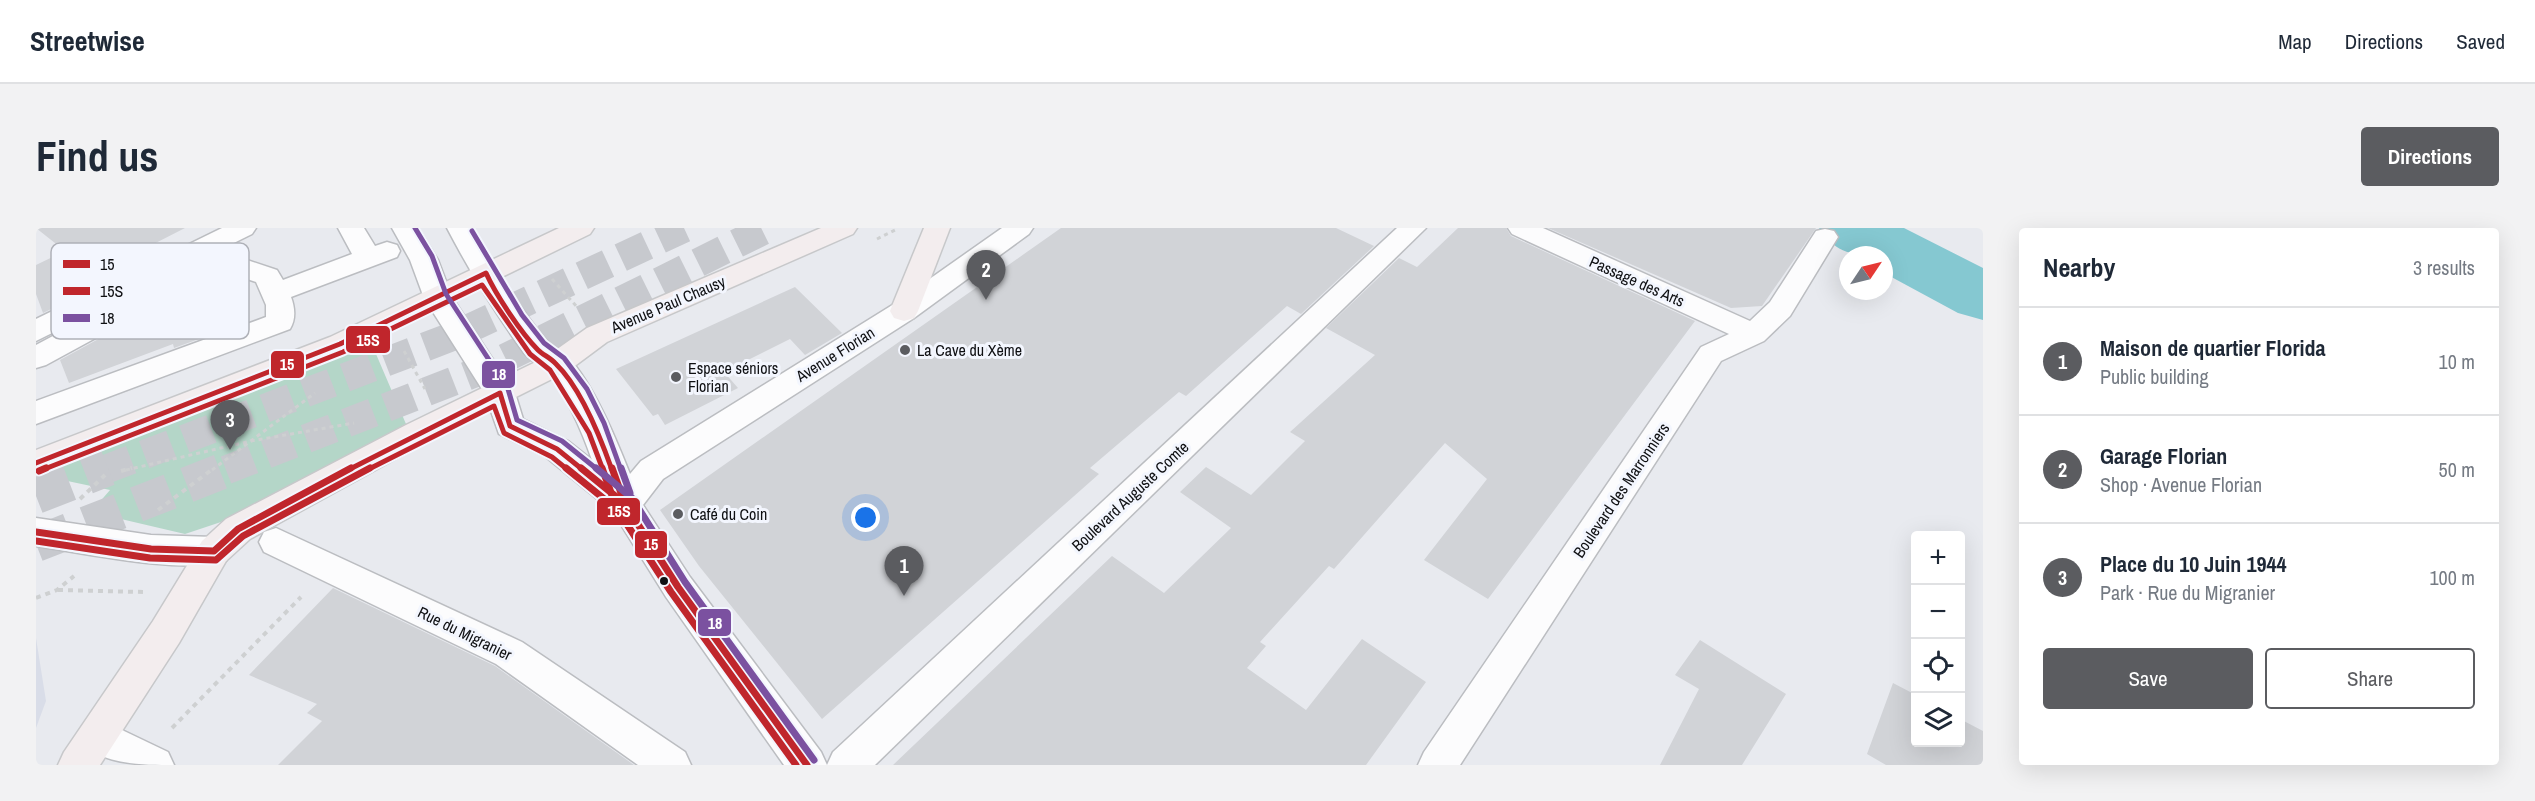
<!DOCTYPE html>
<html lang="en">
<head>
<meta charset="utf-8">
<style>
  :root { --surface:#fff; --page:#f2f2f3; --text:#1f2937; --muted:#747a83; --line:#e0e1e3; --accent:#5b5c60 }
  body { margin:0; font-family:"Archivo Narrow",sans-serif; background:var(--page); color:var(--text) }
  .controls { position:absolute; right:18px; bottom:18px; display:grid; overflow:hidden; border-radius:6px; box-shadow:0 6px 24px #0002 }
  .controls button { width:54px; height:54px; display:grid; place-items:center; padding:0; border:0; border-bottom:2px solid var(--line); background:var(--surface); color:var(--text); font:30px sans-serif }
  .compass { position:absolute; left:1803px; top:18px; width:54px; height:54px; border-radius:50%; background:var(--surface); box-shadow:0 6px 24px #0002; rotate:55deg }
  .you { position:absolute; left:830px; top:290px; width:21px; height:21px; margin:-15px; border:4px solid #fff; border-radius:50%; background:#1a73e8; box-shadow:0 0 0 9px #1a73e833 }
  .badge { display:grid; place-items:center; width:39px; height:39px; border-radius:50%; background:var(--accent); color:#fff; font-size:20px; font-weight:700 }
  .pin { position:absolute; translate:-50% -50px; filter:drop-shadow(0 2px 3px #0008) }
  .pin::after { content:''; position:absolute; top:32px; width:21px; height:18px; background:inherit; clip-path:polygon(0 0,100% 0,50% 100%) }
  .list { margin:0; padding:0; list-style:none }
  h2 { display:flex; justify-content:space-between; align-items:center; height:78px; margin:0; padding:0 24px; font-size:26px }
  h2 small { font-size:20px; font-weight:400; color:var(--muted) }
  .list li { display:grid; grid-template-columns:39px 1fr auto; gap:18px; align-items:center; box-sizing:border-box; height:108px; padding:0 24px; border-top:2px solid var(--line) }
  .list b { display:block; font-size:22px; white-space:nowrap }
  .list p { margin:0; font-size:20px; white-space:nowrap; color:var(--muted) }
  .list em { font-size:20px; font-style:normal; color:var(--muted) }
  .actions { display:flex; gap:12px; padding:18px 24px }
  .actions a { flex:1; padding:14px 0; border:2px solid var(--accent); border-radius:6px; text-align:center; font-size:21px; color:var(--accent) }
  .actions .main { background:var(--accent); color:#fff }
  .icon { flex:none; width:33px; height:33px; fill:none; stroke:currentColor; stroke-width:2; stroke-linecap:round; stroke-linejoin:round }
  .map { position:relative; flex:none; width:1947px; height:537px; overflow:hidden; border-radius:6px }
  header { display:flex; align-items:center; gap:36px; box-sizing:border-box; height:84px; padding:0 30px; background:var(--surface); border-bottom:2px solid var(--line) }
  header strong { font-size:28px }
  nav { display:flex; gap:33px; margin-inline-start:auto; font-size:21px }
  .intro { display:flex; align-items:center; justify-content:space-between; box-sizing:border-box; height:144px; padding:0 36px }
  h1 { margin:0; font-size:42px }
  .button { padding:15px 27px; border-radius:6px; background:var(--accent); color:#fff; font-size:21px; font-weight:700 }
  main { display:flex; gap:36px; padding:0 36px }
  aside { flex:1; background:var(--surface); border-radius:6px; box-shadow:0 6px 24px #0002 }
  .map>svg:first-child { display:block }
</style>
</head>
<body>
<header>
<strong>Streetwise</strong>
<nav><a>Map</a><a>Directions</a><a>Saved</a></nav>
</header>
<div class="intro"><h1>Find us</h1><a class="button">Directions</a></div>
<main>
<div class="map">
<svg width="1947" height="537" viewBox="0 0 1947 537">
  <rect width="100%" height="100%" fill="#e8eaef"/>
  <path fill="#d9dde8" d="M0 410 10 473 0 500Z"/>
  <path fill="#b4d6c8" d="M334 112 370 196 185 294 149 306 55 284 74 262 3 247Z"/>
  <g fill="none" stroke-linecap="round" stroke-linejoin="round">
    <path fill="#85c8d1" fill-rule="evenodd" d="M1783 0H1868L1947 40V92L1922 85 1848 45V27C1817 27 1801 27 1783 0Z"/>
  </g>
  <g fill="#d1d3d7">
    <path d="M0 0H149L104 23 116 32 7 85 0 66V37L29 23Z"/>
    <path d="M1025 0H1300L1338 18 1265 86 1251 78 1150 168 1143 164 1054 240 1063 246 786 491 663 338 624 282Z"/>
    <path d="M1422 0H1470L1475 8 1659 93 1452 371 1388 332 1451 251 1409 215 1298 341 1293 338 1224 414 1230 418 1211 440 1270 482 1326 411 1390 454 1330 537H857L1076 328 1128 365 1195 300 1144 264 1170 239 1215 267 1269 213 1254 204 1339 127 1290 100 1363 30 1381 39Z"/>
    <path d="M1512 0H1780L1726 78 1695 80Z"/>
    <path d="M198 58 210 83V94L138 120 137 116 33 155 24 132 79 102Z"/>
    <path d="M759 59 806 105 769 127 754 111 688 144 702 160 629 197 622 186 617 188 580 141Z"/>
    <path d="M297 360 459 438 598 537H242L286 493 271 485 281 476 213 447Z"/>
    <path d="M1664 412 1750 466 1706 537H1624L1663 461 1639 447Z"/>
    <path d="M1857 455 1880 467V514H1924V491L1947 503V537H1850L1831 526Z"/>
  </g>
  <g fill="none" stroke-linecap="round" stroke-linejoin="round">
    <g stroke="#c7c9ce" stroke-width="29" stroke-dasharray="29 14" stroke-linecap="butt">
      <path d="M68 242 415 109 648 0"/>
      <path d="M190 242 441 144 732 0"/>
    </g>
    <g stroke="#c7c9ce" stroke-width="36" stroke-dasharray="36 18" stroke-linecap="butt">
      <path d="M0 268 72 240"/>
      <path d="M0 316 194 240"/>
    </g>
    <defs>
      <g id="minor">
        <path d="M186 0H220L216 6 0 113V91Z"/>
        <path d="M302 0H328L339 18 351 14 361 17 364 23 361 29 255 69C259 80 260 91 254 101L0 196V173L230 89V77L220 54 211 51 78 100 10 137 0 140V117L58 86 201 35 211 32 241 42 247 52 316 26Z"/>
        <path d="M356 0H382L402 32 416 69 479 165 487 191 532 213 556 232C547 206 529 162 509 143 503 136 494 132 488 125 459 85 434 44 411 0H437C459 39 481 78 510 112 516 119 525 122 532 129 558 157 580 211 594 246L605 233 858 76 966 0H997L993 6 878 90 627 251 607 277 654 349 785 524 791 537H748L630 369 577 284 510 229 463 206 449 166 388 70 374 32Z"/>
        <path d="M1361 0H1390L839 537H791L797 524Z"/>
        <path d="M1472 0H1507L1714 93 1734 74 1780 3 1789 1 1798 3 1802 9 1754 88 1728 113 1685 133 1424 537H1382L1388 524 1665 119 1693 106 1476 6Z"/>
        <path d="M0 290 115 307 178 309 190 313 195 323 190 333C148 347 47 325 0 318Z"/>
        <path d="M240 300 486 414 649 524 655 537H602L460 436 228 324 223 314 228 304Z"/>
        <path d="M63 491 132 524 138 537C105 537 59 537 44 509L49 496Z"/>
      </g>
      <g id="major">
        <path d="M523 0H558L554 6 314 123 0 247V222L294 109Z"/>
        <path d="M785 0H821L817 6 571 114 532 143 392 213 214 311 190 333 143 415 64 537H22L28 524 117 393 166 313 190 291 370 197 510 129 551 100Z"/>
        <path d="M888 0H914L882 83 878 90 868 93 858 90 854 83Z"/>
      </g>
    </defs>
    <use href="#minor" stroke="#bbbdc1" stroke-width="3"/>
    <use href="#major" stroke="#c7c8ca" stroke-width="3"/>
    <g stroke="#ced0d1" stroke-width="3" stroke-dasharray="4 4" stroke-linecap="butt">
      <path d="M841 11 861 1"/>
      <path d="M516 51 541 79"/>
      <path d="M368 123 389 161"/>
      <path d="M90 242 215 213 318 195"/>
      <path d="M176 242 279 165"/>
    </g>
    <g stroke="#ced0d1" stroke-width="4" stroke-dasharray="5 5" stroke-linecap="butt">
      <path d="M85 243 96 240"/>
      <path d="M44 271 69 247"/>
      <path d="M122 282 178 240"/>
      <path d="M22 362 108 364"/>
      <path d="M0 370 21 362 38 348"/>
      <path d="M136 500 265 369"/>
    </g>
    <use href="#minor" fill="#fcfcfd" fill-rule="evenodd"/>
    <use href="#major" fill="#f3edee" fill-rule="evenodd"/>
    <defs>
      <g id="bus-1-far1">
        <path d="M0 235 304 116 450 45C460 67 485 105 502 122 507 127 515 130 520 136 544 159 565 211 576 242"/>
        <path d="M312 242 464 165 474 198 521 221 547 242"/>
      </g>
      <g id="bus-1">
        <path d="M545 240 589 276"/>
        <path d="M576 240 589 276 642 359 771 537"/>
        <path d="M0 304 115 321 178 323 202 301 315 240"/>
      </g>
      <g id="bus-2-far1">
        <path d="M6 242 307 124 446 57 494 126 514 142 553 205 567 242"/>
        <path d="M331 242 458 178 468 205 516 229 532 242"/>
      </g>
      <g id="bus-2">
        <path d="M530 240 583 283"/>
        <path d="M566 240 581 281 635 364 760 537"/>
        <path d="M3 243 10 240"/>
        <path d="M0 313 114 330 180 332 207 308 334 240"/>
      </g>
      <g id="bus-3-far1">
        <path d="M379 0 396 28 410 66 472 161 481 192 526 213 562 242"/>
        <path d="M436 3 486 87 508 115 528 130 551 161 568 195 585 242"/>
      </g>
      <g id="bus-3">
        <path d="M560 240 596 270 649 354 778 532"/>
        <path d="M585 240 594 265"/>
      </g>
    </defs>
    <use href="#bus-1-far1" stroke="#f3f6fe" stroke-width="9"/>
    <use href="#bus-1" stroke="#f3f6fe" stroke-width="11"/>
    <use href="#bus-2-far1" stroke="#f3f6fe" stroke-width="9"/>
    <use href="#bus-2" stroke="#f3f6fe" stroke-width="11"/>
    <use href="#bus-3-far1" stroke="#f3f6fe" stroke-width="9"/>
    <use href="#bus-3" stroke="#f3f6fe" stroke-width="11"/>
    <use href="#bus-1-far1" stroke="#c0262c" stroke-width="5"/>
    <use href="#bus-1" stroke="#c0262c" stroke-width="7"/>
    <use href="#bus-2-far1" stroke="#c0262c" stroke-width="5"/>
    <use href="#bus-2" stroke="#c0262c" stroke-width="7"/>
    <use href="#bus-3-far1" stroke="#7b51a0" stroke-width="5"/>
    <use href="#bus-3" stroke="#7b51a0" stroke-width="7"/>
  </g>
  <g fill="#5b5c60" stroke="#f3f6fe" stroke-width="2">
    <circle cx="869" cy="122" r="6"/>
    <circle cx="640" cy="149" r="6"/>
    <circle cx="642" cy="286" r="6"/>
  </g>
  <circle fill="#0f1013" stroke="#f3f6fe" stroke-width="2" cx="628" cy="353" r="5"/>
  <g text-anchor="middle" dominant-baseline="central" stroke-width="6" stroke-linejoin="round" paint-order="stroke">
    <g font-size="16" fill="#0f1013" stroke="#f3f6fe">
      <text transform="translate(1601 53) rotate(24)">Passage des Arts</text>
      <text transform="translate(632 76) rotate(-23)">Avenue Paul Chausy</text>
      <text transform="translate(799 126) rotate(-32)">Avenue Florian</text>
      <text transform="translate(1585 262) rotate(-56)">Boulevard des Marronniers</text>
      <text transform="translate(1094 268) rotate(-43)">Boulevard Auguste Comte</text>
      <text transform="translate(429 405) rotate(26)">Rue du Migranier</text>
    </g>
    <g font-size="16" fill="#0f1013" stroke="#f3f6fe" text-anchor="start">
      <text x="881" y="122">La Cave du Xème</text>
      <text x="652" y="140">Espace séniors<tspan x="652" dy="18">Florian</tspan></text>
      <text x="654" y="286">Café du Coin</text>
    </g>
  </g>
  <rect x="15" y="15" width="198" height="96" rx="9" fill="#f3f6fe" stroke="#afb1b8" stroke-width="1.5"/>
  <rect x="27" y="32" width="27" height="8" fill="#c0262c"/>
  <rect x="27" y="59" width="27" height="8" fill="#c0262c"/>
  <rect x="27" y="86" width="27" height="8" fill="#7b51a0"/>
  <g font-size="16" fill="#0f1013">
    <text x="64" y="42">15</text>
    <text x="64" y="69">15S</text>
    <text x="64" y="96">18</text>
  </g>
  <g stroke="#f3f6fe" stroke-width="2">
    <rect x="309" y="97" width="46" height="29" rx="6" fill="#c0262c"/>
    <rect x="234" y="122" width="35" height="29" rx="6" fill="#c0262c"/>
    <rect x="445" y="132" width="35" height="29" rx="6" fill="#7b51a0"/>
    <rect x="560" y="269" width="45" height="29" rx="6" fill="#c0262c"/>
    <rect x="598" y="302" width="34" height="29" rx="6" fill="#c0262c"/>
    <rect x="661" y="380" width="35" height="29" rx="6" fill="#7b51a0"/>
  </g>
  <g font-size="16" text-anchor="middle" font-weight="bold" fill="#fff">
    <text x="332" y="118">15S</text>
    <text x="251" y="142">15</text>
    <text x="463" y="152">18</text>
    <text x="583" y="289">15S</text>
    <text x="615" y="322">15</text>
    <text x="679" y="401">18</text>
  </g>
</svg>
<div class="controls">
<button>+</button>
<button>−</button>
<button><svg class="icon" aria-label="locate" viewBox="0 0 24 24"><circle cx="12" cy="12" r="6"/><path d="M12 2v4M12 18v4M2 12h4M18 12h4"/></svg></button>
<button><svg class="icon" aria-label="layers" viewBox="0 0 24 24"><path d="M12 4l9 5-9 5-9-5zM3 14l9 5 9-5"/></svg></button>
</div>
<svg class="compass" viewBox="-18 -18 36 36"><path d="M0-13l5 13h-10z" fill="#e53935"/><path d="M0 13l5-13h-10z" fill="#747a83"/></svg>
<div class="you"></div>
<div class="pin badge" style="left:868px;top:368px">1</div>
<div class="pin badge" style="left:950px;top:72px">2</div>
<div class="pin badge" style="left:194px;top:222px">3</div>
</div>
<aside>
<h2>Nearby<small>3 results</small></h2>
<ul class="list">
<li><span class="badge">1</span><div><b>Maison de quartier Florida</b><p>Public building</p></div><em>10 m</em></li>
<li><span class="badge">2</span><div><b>Garage Florian</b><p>Shop · Avenue Florian</p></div><em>50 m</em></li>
<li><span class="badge">3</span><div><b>Place du 10 Juin 1944</b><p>Park · Rue du Migranier</p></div><em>100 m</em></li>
</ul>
<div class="actions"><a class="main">Save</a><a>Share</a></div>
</aside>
</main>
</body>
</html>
